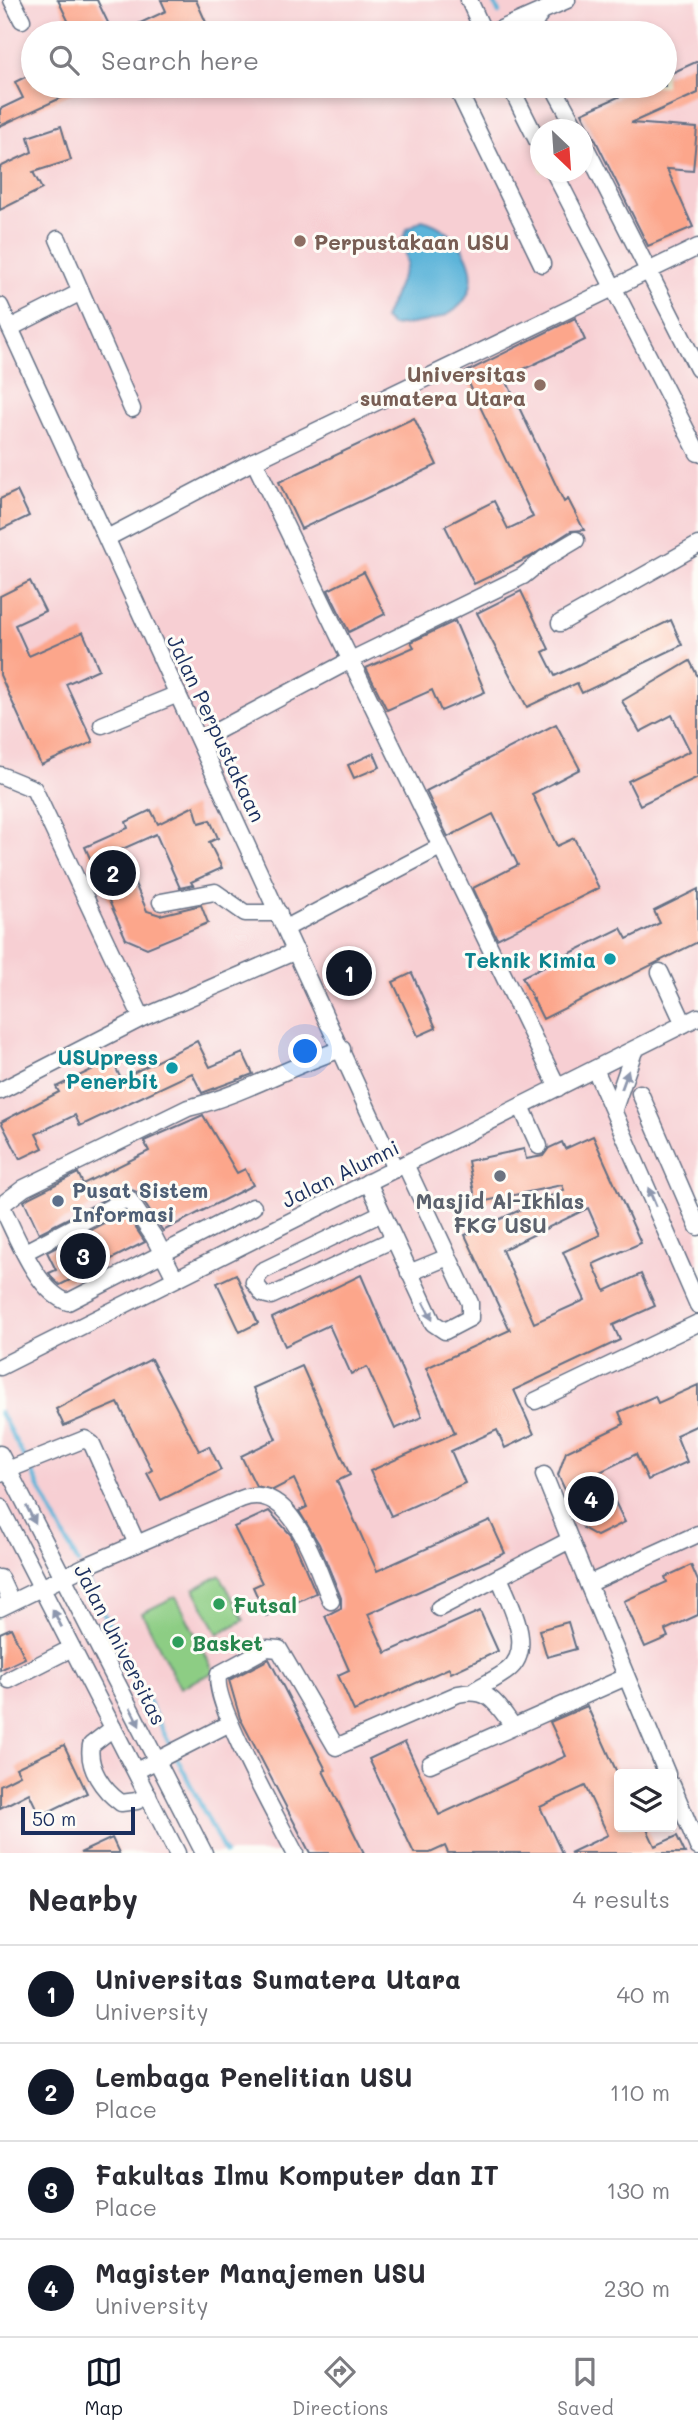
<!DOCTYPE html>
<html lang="en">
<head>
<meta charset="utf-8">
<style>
  :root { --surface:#fff; --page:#f7f7f7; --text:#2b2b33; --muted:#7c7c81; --line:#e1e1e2; --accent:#111827 }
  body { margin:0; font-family:Mali,sans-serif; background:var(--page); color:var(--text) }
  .controls { position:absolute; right:21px; bottom:21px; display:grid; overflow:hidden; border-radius:7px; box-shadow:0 4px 10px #0003 }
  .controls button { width:63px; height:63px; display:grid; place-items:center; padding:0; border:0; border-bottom:2px solid var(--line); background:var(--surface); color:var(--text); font:35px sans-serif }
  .compass { position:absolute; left:530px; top:119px; width:63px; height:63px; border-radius:50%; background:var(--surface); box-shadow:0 4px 10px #0003; rotate:155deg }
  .scale { position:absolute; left:21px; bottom:18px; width:114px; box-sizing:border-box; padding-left:7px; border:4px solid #1b2f5e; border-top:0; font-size:19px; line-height:24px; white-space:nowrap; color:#1b2f5e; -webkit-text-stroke:5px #fdfcf7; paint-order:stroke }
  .you { position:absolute; left:306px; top:1052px; width:24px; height:24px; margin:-18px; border:5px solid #fff; border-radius:50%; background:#1a73e8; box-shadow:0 0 0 10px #1a73e833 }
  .badge { display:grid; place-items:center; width:46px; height:46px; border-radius:50%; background:var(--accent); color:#fff; font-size:23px; font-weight:700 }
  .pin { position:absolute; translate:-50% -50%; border:4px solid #fff; box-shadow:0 2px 7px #0006 }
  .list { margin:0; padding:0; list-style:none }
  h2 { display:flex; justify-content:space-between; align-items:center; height:91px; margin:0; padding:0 28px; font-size:30px }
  h2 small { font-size:23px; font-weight:400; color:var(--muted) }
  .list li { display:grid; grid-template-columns:46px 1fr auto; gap:21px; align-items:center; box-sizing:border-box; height:98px; padding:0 28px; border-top:2px solid var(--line) }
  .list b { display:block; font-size:26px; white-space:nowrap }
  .list p { margin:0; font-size:23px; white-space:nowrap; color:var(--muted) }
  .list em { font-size:23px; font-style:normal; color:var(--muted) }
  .icon { flex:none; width:38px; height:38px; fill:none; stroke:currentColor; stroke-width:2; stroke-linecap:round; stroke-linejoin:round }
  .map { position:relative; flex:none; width:698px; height:1853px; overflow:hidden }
  .search { position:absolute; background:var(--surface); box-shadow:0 4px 10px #0003; left:21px; right:21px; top:21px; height:77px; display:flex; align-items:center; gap:18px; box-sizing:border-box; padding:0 24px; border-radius:38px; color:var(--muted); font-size:26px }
  .sheet { height:483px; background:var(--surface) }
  nav { display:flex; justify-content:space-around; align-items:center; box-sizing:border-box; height:98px; border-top:2px solid var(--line); background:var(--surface); font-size:19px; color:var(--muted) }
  nav a { display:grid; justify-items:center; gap:4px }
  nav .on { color:var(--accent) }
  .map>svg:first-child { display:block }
</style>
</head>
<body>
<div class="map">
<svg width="698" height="1853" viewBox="0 0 698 1853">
  <rect width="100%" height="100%" fill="#fdfcf7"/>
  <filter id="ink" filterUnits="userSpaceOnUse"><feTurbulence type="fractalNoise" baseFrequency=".0143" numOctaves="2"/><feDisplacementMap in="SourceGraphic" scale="14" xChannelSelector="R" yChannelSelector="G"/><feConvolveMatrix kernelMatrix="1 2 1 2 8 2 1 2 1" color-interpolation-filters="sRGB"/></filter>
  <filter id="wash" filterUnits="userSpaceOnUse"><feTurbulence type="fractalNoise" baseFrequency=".00686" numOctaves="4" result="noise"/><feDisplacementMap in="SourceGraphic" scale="28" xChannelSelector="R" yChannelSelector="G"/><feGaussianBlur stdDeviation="1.57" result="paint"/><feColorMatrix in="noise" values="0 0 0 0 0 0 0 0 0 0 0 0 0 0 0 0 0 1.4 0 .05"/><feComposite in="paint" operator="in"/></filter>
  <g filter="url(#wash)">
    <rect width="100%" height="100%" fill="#ece7cb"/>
    <path fill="#f7cfd3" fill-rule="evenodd" d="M0 0H698V1853H3L0 1848ZM33 33H665V86H33ZM540 130H582V172H540ZM619 1774H672V1827H619Z"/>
    <g fill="#8dcd84" stroke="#547e71" stroke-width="2">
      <path d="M220 1575 244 1620 218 1634 194 1589Z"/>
      <path d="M176 1596 214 1672 180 1688 142 1613Z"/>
    </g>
    <path fill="#5cb4d9" stroke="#3c729c" stroke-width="2" d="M422 220C461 229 492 280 455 310 441 321 410 325 392 326L384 319 407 264 402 240 407 229Z"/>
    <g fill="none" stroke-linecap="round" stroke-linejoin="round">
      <g stroke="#5cb4d9" stroke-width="4.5">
        <path d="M493 0 499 13"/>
        <path d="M0 1412 25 1459"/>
        <path d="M29 1467 78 1563"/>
        <path d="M86 1578 170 1745"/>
        <path d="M177 1758 225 1853"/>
      </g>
    </g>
    <g id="blocks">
      <g fill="#fca68b" fill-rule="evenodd">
        <path d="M58 0H97L113 33H74Z"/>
        <path d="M161 0H196L209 29 199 33H119L166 11Z"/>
        <path d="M698 61V93L631 123 697 128 693 171 667 169 693 227 648 246 582 113 643 86H665V76Z"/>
        <path d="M33 73V86H87L0 126V109L23 98 15 82Z"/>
        <path d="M61 126 71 160 33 172 42 189 0 210V167L32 152 28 137Z"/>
        <path d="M575 318 585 340 505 378 564 502 568 499 584 530 571 531 530 557 474 584 445 526 494 501 508 529 533 517 464 373Z"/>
        <path d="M414 418 437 465 301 529 279 482Z"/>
        <path d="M17 491 29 516 0 530V499Z"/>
        <path d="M364 572 385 614 349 632 328 590Z"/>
        <path d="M30 581 45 611 15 625 29 656 83 632 99 669 66 684 93 742 41 765 0 675V596Z"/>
        <path d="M521 591 549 649 543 652 555 676 671 620 682 645 582 693 577 683 527 707 477 613Z"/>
        <path d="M455 621 485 692 441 711 432 690 387 710 366 668 414 647 411 642Z"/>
        <path d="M690 661 698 677V777L640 805 628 781 690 751 672 715 640 732 622 701Z"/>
        <path d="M556 724 580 769 532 794 557 846 574 838 599 888 497 939 473 888 518 865 493 814 448 837 426 791Z"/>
        <path d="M374 753 380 767 354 778 348 765Z"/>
        <path d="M194 806 199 823 210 820 218 838 209 842 222 868 191 882 193 885 180 888 156 834 120 850 147 911 160 915 201 905 208 923 147 948 126 939 85 847 128 828 126 822 151 810 158 824Z"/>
        <path d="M698 889V942L543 1019 522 977 621 928 627 939 660 923 654 911Z"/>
        <path d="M412 973 436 1028 418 1036 393 982Z"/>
        <path d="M197 1041 210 1067 243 1053 253 1074 202 1093 192 1073 80 1126 75 1115 36 1134 43 1148 20 1159 1 1122 59 1092 56 1087 112 1060 121 1079Z"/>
        <path d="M203 1115 237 1173 245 1169 253 1185 163 1231 137 1192 127 1188 39 1233 24 1201 30 1197 78 1173 83 1184 149 1151 144 1141Z"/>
        <path d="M593 1136 641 1243 593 1264 605 1291 641 1274 655 1306 613 1325 620 1340 514 1390 534 1434 505 1448 497 1430 451 1451 465 1483 391 1516 370 1471 455 1433 426 1368 510 1330 465 1235 564 1190 562 1185 476 1203 468 1161 524 1149 526 1159 543 1156 549 1148 562 1142 565 1149ZM588 1208 600 1235 563 1252 585 1300 534 1323 502 1250Z"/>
        <path d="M125 1212 145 1242 60 1285 54 1280 49 1273 56 1270 47 1252Z"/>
        <path d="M236 1274 258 1323 240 1332 217 1283Z"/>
        <path d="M361 1275 422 1417 395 1429 367 1367 351 1374 329 1325 285 1346 272 1318Z"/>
        <path d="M151 1359 199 1451 209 1446 221 1470 161 1500 147 1473 152 1470 118 1403 64 1426 56 1409Z"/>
        <path d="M302 1366 350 1475 337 1481 377 1571 490 1520 505 1553 368 1614 386 1653 480 1611 498 1651 451 1673 449 1668 354 1711 338 1675 349 1670 325 1616 341 1608V1598L319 1544 299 1511 307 1507 294 1479 273 1490 256 1486 241 1456 276 1439 253 1388Z"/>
        <path d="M698 1385V1425L676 1435 687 1462 648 1480 636 1454 600 1472 625 1522 597 1536 583 1528 558 1475 566 1452 624 1424 619 1412 655 1396 658 1403Z"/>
        <path d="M269 1511 291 1535 316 1593 266 1616 253 1587 262 1583 234 1527Z"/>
        <path d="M691 1565 698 1581V1615L665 1630 668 1637 645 1647 624 1601 667 1582 665 1577Z"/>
        <path d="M568 1622 576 1649 547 1657 539 1630Z"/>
        <path d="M11 1628 25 1658 0 1670V1633Z"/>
        <path d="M269 1659 326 1770 323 1771 364 1853H310L240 1718 229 1680Z"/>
        <path d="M587 1706 619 1777V1827H646L655 1846 677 1836 685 1853H570L608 1835 585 1786 540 1807 562 1853H448L445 1846 430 1853H414L369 1759 405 1742 439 1815 566 1756 550 1722Z"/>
        <path d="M64 1745 87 1793 40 1816 29 1793 0 1808V1785L20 1775 16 1768Z"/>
        <path d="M112 1838 119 1853H80Z"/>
      </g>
    </g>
  </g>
  <g filter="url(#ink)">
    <use href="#blocks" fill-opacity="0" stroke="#646f84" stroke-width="2"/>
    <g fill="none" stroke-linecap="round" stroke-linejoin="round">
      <defs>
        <g id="minor">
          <path d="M12 0 22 20"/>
          <path d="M469 0 484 33"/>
          <path d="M492 33 567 0"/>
          <path d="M529 33 541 12"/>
          <path d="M456 86 542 264"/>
          <path d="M510 86 540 146"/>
          <path d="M553 86 577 130"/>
          <path d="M582 140 698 369"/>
          <path d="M554 172 698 453"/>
          <path d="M58 239 132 409"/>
          <path d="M0 306 395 1169"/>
          <path d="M10 328 81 292"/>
          <path d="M254 461 558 1088"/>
          <path d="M107 538 254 461 698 247"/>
          <path d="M560 623 698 545"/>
          <path d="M102 725 178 694"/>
          <path d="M200 740 349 661 523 576 544 559 576 540"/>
          <path d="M0 775 34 789 142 1018"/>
          <path d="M161 902 215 892 245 913H279"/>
          <path d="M286 928 440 847"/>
          <path d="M660 972 684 1024"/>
          <path d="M595 1069 698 1305"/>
          <path d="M0 1091 142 1018 296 951"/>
          <path d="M640 1093 698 1227"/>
          <path d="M521 1106 539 1146"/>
          <path d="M614 1109 634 1051"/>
          <path d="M368 1182 433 1323 445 1331 470 1318V1303L405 1164"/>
          <path d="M1 1205C15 1232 37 1293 68 1302L253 1207"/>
          <path d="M0 1206 24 1188 188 1108C242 1095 290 1066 342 1049"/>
          <path d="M382 1213 262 1271 254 1282 263 1294 271 1296 394 1239"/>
          <path d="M25 1252 128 1198 154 1237 175 1278"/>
          <path d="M409 1273 448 1257"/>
          <path d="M0 1367 698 1017"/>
          <path d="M535 1401 698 1323"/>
          <path d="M0 1454 204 1853"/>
          <path d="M0 1473 85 1439 92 1444 137 1544"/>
          <path d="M544 1475 588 1584"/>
          <path d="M0 1507 177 1853"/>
          <path d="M0 1578 11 1602"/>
          <path d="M0 1608 86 1566 241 1499C292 1478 316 1568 331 1601"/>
          <path d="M439 1608 570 1540"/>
          <path d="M9 1680 72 1648"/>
          <path d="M475 1690C485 1684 498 1678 508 1670 536 1648 509 1603 499 1577"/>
          <path d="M113 1728 91 1745C87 1768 103 1790 121 1803L137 1801 148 1795"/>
          <path d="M430 1764 626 1677"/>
          <path d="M136 1771 230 1723"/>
          <path d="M667 1774 588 1584 698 1534"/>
          <path d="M672 1785 698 1847"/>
          <path d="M295 1853C280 1824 209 1697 219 1674L267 1648 279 1649 336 1747 458 1694C489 1687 496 1703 513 1726"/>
        </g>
      </defs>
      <use href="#minor" stroke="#646f84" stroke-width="19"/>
      <use href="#minor" stroke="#fff" stroke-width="16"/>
    </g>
    <defs><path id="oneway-solid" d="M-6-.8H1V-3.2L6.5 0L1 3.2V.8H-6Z" transform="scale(1.75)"/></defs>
    <g fill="#8d97ae">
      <use href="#oneway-solid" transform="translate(625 1080) rotate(-70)"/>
      <use href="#oneway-solid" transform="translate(652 1197) rotate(-113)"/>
      <use href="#oneway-solid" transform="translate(428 1311) rotate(63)"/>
      <use href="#oneway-solid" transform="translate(31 1515) rotate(63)"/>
      <use href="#oneway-solid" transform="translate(57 1618) rotate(-117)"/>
      <use href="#oneway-solid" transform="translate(135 1717) rotate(63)"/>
    </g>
  </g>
  <g fill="#8d6e63" stroke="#fdfcf7" stroke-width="2.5">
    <circle cx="300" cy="241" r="7"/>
    <circle cx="540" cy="385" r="7"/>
  </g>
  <g fill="#0f9aa8" stroke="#fdfcf7" stroke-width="2.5">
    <circle cx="610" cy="959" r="7"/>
    <circle cx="172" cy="1068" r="7"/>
  </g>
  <circle fill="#6b7280" stroke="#fdfcf7" stroke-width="2.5" cx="500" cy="1176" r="7"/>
  <circle fill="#5c6f8a" stroke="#fdfcf7" stroke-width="2.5" cx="58" cy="1201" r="7"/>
  <g fill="#2e9e5b" stroke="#fdfcf7" stroke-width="2.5">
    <circle cx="219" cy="1604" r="7"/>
    <circle cx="178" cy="1642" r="7"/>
  </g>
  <g text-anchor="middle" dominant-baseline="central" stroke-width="6" stroke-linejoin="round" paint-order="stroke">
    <g font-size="21" font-weight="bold" fill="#785e54" stroke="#fdfcf7" text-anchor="start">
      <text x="314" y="241">Perpustakaan USU</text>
      <text x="526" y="373" text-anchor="end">Universitas<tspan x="526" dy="24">sumatera Utara</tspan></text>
    </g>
    <g font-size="21" fill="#1b2f5e" stroke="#fdfcf7">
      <text transform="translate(217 728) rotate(65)">Jalan Perpustakaan</text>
      <text transform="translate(340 1173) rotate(-26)">Jalan Alumni</text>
      <text transform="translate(121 1644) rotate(63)">Jalan Universitas</text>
    </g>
    <g font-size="21" font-weight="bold" fill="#0d838f" stroke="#fdfcf7" text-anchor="end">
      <text x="596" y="959">Teknik Kimia</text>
      <text x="158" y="1056">USUpress<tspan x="158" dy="24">Penerbit</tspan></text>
    </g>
    <g font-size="21" font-weight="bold" fill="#4e5e75" stroke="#fdfcf7" text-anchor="start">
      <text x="72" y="1189">Pusat Sistem<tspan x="72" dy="24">Informasi</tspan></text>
    </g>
    <g font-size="21" font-weight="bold" fill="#5b616d" stroke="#fdfcf7">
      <text x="500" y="1200">Masjid Al-Ikhlas<tspan x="500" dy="24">FKG USU</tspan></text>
    </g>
    <g font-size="21" font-weight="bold" fill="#27864d" stroke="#fdfcf7" text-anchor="start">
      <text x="233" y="1604">Futsal</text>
      <text x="192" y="1642">Basket</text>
    </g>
  </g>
</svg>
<div class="controls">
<button><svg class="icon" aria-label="layers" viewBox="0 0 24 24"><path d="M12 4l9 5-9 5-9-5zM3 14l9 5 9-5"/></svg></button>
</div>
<svg class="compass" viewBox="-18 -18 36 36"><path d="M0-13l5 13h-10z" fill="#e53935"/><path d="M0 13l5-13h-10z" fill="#7c7c81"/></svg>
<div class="scale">50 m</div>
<div class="you"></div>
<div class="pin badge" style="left:349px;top:973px">1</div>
<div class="pin badge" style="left:113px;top:873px">2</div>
<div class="pin badge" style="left:83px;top:1256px">3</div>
<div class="pin badge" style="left:591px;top:1499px">4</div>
<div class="search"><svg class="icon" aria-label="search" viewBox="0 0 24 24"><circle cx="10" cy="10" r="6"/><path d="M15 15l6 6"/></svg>Search here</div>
</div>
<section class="sheet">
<h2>Nearby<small>4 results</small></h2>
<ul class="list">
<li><span class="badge">1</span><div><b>Universitas Sumatera Utara</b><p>University</p></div><em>40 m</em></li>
<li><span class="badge">2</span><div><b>Lembaga Penelitian USU</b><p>Place</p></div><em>110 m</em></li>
<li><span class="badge">3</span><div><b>Fakultas Ilmu Komputer dan IT</b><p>Place</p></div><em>130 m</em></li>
<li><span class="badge">4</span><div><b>Magister Manajemen USU</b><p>University</p></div><em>230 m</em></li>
</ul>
</section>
<nav>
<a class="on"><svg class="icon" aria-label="map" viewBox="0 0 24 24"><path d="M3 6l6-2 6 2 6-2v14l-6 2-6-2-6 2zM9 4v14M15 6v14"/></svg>Map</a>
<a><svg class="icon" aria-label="directions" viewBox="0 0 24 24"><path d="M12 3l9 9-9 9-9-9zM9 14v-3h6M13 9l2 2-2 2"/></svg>Directions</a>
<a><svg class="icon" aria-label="saved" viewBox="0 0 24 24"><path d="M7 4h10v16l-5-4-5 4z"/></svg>Saved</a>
</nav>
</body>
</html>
